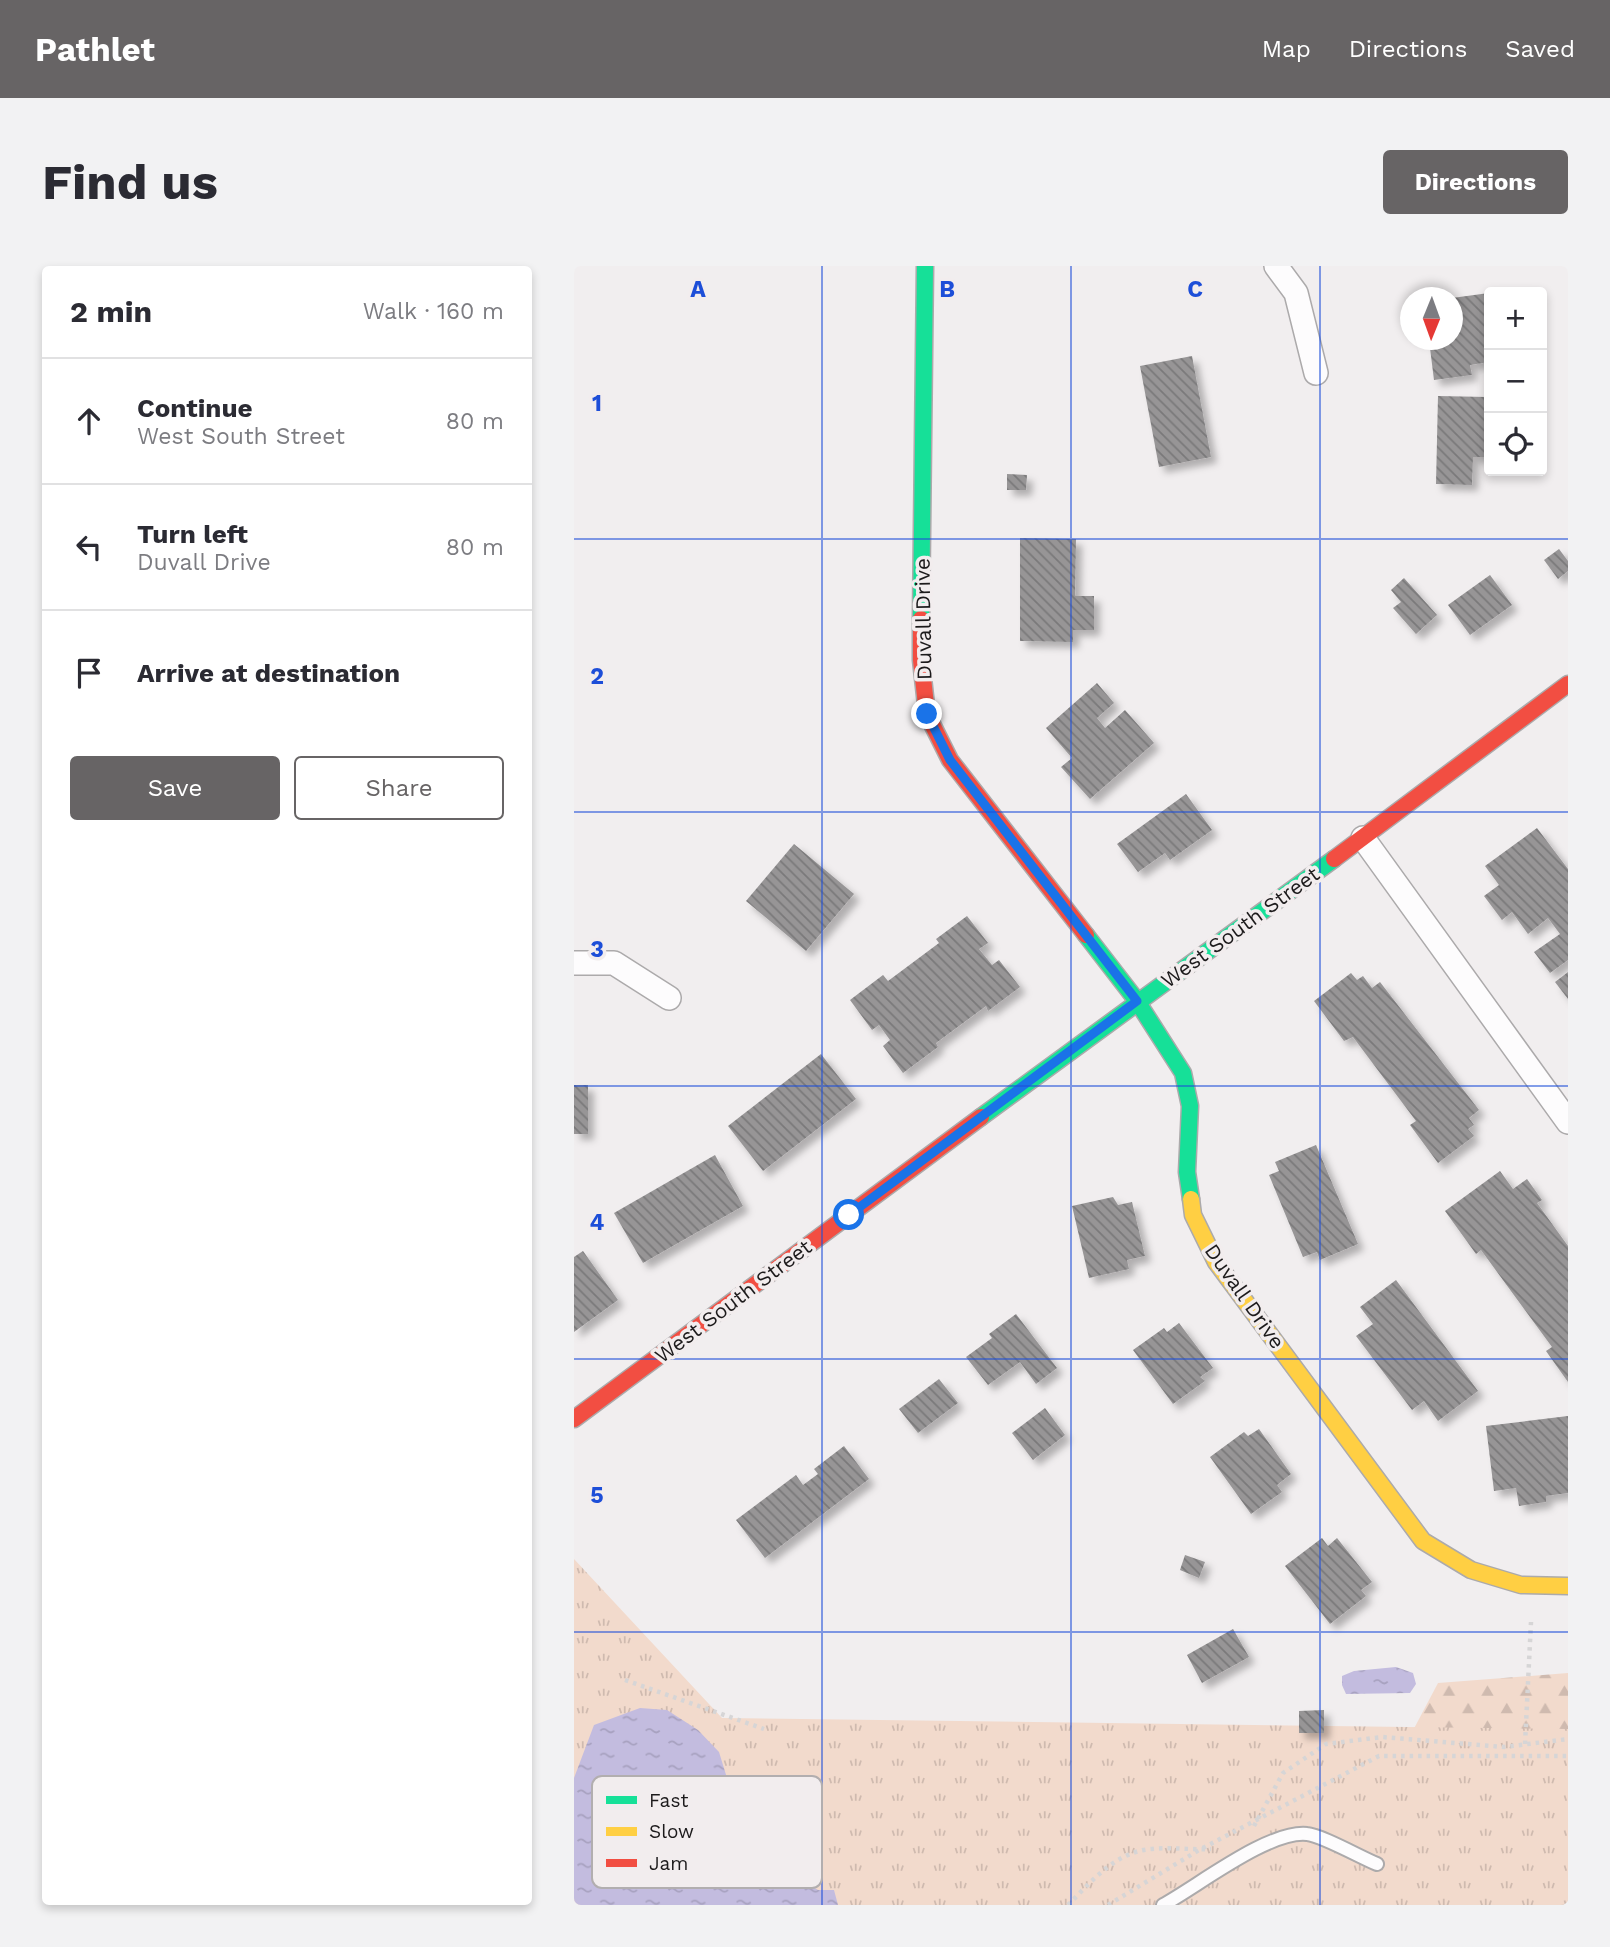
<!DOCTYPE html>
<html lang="en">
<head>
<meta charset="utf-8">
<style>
  :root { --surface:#fff; --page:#f2f2f3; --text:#2b2b33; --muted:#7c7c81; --line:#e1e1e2; --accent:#676465 }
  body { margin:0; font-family:"Work Sans",sans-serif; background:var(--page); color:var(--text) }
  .controls { position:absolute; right:21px; top:21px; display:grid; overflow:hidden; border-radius:7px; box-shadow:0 4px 10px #0003 }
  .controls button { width:63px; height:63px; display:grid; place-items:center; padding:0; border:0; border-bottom:2px solid var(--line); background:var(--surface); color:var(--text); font:35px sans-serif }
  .compass { position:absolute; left:826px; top:21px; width:63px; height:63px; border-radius:50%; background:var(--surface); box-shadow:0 4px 10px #0003; rotate:181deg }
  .stop { position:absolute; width:21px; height:21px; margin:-16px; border:5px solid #1a73e8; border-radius:50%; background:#fff }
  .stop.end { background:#1a73e8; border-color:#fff; box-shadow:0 2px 7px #0008 }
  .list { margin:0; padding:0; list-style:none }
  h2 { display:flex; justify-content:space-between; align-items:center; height:91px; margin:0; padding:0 28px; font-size:30px }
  h2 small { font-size:23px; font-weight:400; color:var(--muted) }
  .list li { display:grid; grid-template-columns:46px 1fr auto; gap:21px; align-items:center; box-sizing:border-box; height:126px; padding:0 28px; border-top:2px solid var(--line) }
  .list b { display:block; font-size:26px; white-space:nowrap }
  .list p { margin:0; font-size:23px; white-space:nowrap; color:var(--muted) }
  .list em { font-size:23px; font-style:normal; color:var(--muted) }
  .actions { display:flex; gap:14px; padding:21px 28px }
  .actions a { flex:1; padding:16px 0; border:2px solid var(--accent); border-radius:7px; text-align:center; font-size:24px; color:var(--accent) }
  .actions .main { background:var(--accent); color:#fff }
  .icon { flex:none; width:38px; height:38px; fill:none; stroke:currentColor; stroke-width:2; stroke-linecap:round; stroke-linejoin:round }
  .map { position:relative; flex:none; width:994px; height:1639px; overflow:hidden; border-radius:7px }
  header { display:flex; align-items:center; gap:42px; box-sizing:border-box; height:98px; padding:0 35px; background:var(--accent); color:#fff }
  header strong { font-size:33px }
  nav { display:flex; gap:38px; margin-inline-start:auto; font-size:24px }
  .intro { display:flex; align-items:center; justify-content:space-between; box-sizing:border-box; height:168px; padding:0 42px }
  h1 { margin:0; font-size:49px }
  .button { padding:18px 32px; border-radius:7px; background:var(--accent); color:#fff; font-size:24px; font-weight:700 }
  main { display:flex; gap:42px; padding:0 42px }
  aside { flex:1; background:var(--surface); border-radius:7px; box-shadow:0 4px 10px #0003 }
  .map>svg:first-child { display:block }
</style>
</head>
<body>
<header>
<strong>Pathlet</strong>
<nav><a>Map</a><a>Directions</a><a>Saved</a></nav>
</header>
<div class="intro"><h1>Find us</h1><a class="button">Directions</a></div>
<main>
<aside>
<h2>2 min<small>Walk · 160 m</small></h2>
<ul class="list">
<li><svg class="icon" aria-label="ahead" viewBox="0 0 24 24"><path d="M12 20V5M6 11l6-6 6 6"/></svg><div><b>Continue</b><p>West South Street</p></div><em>80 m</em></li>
<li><svg class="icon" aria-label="left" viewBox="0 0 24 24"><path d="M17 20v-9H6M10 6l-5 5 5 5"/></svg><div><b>Turn left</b><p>Duvall Drive</p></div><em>80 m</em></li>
<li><svg class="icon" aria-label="arrive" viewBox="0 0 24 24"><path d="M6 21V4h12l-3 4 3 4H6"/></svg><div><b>Arrive at destination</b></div></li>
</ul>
<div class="actions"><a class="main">Save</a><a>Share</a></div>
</aside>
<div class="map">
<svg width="994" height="1639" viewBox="0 0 994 1639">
  <defs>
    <pattern id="forest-firs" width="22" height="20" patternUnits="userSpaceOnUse" patternTransform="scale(1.75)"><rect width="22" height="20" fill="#f2dacc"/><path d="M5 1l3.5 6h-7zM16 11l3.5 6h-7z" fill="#cfbaaf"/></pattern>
    <pattern id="park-tufts" width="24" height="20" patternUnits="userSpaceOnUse" patternTransform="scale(1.75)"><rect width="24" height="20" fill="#f2dacc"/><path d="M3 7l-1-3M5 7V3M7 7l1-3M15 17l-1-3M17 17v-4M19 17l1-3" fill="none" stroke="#cfbaaf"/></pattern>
    <pattern id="water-ripples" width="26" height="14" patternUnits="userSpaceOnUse" patternTransform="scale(1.75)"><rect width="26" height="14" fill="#c3bcdf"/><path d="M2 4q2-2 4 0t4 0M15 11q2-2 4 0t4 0" fill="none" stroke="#a7a1bf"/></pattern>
    <pattern id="building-back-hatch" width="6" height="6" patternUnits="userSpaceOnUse" patternTransform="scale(1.75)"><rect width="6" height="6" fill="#979596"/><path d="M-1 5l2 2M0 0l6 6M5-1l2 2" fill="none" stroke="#7a797a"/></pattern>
    <filter id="shadow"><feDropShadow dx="6" dy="6" stdDeviation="3.5" flood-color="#0004"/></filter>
  </defs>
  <rect width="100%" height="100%" fill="#f1eeef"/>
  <path fill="url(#forest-firs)" d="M994 1407V1639H747L864 1417Z"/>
  <path fill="url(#park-tufts)" d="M0 1293 148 1452 994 1463V1639H0Z"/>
  <g fill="url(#water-ripples)">
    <path d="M822 1401 839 1407 842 1418 836 1427 772 1428 768 1419V1410L780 1405Z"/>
    <path d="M66 1442 93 1444 124 1464 145 1486 157 1525 154 1534 157 1557C179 1563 224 1575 231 1601 232 1606 232 1612 233 1617L244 1624H260L264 1639H0V1512L20 1459Z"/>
  </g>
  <g fill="url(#building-back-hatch)" filter="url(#shadow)">
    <path d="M915 27V96L896 99 898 109 860 114 855 74H878V68L882 67 878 32Z"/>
    <path d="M618 90 637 191 585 201 566 100Z"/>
    <path d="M864 130 913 131 915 165H912L911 191H899L898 219 862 218Z"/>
    <path d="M433 208 453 209 452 224H433Z"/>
    <path d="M446 272 502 273 501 330H520V364H499V376L446 375Z"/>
    <path d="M985 283 994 295V305L984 313 970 294Z"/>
    <path d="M916 309 938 339 896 369 874 339Z"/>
    <path d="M830 312 863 349 842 368 819 342 827 336 817 324Z"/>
    <path d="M523 417 540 437 523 452 531 462 551 444 580 477 516 533 487 501 498 492 472 462Z"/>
    <path d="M612 528 638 564 596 594 591 587 564 606 543 578Z"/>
    <path d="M963 562 994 603V694L976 707 960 686 986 668 974 652 954 668 938 646 928 654 910 630 925 619 911 600Z"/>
    <path d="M220 578 280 628 232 685 172 635Z"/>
    <path d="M393 650 414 677 405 683 418 699 425 694 446 721 414 745 412 740 362 777 364 781 329 807 309 780 316 774 305 759 298 764 276 734 309 709 314 715 365 677 362 673Z"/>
    <path d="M994 706V733L981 716Z"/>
    <path d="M777 707 783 714 789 710 798 722 806 716 905 844 895 852 900 859 894 863 900 870 864 897 836 859 842 855 779 771 770 775 740 735Z"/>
    <path d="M247 788 282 833 189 905 154 860Z"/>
    <rect x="0" y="819" width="14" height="49"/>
    <path d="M742 879 784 978 746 994 743 986 729 991 695 909 705 905 701 896Z"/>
    <path d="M141 889 169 940 69 997 40 947Z"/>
    <path d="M926 905 939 923 953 913 968 934 963 937 994 980V1116L972 1085 978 1081 907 984 902 988 871 945Z"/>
    <path d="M539 931 544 939 558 936 571 990 553 994 555 1003 515 1012 498 940Z"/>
    <path d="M9 985 44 1034 0 1066V991Z"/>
    <path d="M822 1014 904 1125 864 1155 850 1135 838 1144 782 1070 799 1058 786 1041Z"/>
    <path d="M442 1048 483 1102 462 1118 446 1096 414 1119 392 1091 418 1072 415 1068Z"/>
    <path d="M605 1057 639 1102 626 1111 631 1115 599 1138 559 1084 590 1062 593 1066Z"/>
    <path d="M365 1113 384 1137 344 1167 325 1143Z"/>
    <path d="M471 1142 491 1169 459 1194 438 1167Z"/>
    <path d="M994 1150V1227L972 1230V1236L945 1240 942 1222 920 1225 912 1160Z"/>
    <path d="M685 1163 717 1208 703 1219 708 1226 677 1248 636 1191 670 1166 674 1170Z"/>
    <path d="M270 1180 295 1213 191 1292 162 1254 222 1209 229 1219 244 1208 240 1203Z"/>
    <path d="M748 1272 754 1280 763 1272 798 1316 787 1324 792 1330 756 1358 711 1300Z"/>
    <path d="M611 1289 631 1296 625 1312 606 1304Z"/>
    <path d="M659 1363 675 1391 628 1417 613 1389Z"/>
    <path d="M750 1444V1467H725V1445Z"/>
  </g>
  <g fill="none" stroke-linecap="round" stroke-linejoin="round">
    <defs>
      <path id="lane" d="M589 1639C624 1620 695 1564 733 1568 747 1569 788 1592 803 1598"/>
      <g id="street">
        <path d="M702 0 722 27 742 107"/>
        <path d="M789 572 994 856"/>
        <path d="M0 697H40L95 732"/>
      </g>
      <g id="fast">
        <path d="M347 353 351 0"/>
        <path d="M512 669 563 735 609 807 616 840 613 906 617 933"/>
        <path d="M407 851 760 593"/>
      </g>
      <path id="slow" d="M617 933 619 949 642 996 849 1275 897 1304 947 1319 994 1320"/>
      <g id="jam">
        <path d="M347 353V394L353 448 376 494 512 669"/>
        <path d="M760 593 994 418"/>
        <path d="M0 1153 407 851"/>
      </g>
    </defs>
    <use href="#lane" stroke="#acaaab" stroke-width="16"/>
    <use href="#street" stroke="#acaaab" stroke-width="26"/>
    <use href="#fast" stroke="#acaaab" stroke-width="19"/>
    <use href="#slow" stroke="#acaaab" stroke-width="19"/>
    <use href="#jam" stroke="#acaaab" stroke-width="19"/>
    <g stroke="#d6d5d6" stroke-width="4.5" stroke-dasharray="3.5 5" stroke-linecap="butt">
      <path d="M51 1414 190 1463"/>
      <path d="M951 1478 957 1356"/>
      <path d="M680 1560 709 1507 752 1478 808 1471 930 1481 994 1473"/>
      <path d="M494 1639C517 1616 542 1585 578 1583 597 1581 618 1584 637 1583"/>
      <path d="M534 1639 625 1584 805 1490H994"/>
    </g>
    <use href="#lane" stroke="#fdfcfd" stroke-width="12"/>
    <use href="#street" stroke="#fdfcfd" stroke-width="23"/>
    <use href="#fast" stroke="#16e098" stroke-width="16"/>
    <use href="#slow" stroke="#ffcf43" stroke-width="16"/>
    <use href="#jam" stroke="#f24e42" stroke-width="16"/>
  </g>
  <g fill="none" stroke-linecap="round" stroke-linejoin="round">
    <path stroke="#1a73e8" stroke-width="9" d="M275 949 563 735 376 494 353 448"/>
  </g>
  <path fill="none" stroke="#1d4ed8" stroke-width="2" stroke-opacity="0.55" d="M248 0V1639M497 0V1639M746 0V1639M0 273H994M0 546H994M0 820H994M0 1093H994M0 1366H994"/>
  <g text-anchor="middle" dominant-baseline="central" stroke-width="7" stroke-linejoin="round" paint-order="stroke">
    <g font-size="21" fill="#1c1a1b" stroke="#f2edee">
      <text transform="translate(349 353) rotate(-91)">Duvall Drive</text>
      <text transform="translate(666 661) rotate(-36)">West South Street</text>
      <text transform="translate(671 1030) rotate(55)">Duvall Drive</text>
      <text transform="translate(159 1035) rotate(-37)">West South Street</text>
    </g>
  </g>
  <rect x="18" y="1510" width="230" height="112" rx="10" fill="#f2edee" stroke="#b2aeaf" stroke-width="2"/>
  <rect x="32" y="1530" width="31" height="8" fill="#16e098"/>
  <rect x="32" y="1561" width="31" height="9" fill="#ffcf43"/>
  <rect x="32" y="1593" width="31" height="8" fill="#f24e42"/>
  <g font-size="19" fill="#1c1a1b">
    <text x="75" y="1541">Fast</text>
    <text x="75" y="1572">Slow</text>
    <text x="75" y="1604">Jam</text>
  </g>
  <g font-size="23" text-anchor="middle" font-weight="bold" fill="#1d4ed8" stroke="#f2edee" stroke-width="7" stroke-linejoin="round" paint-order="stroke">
    <text x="124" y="31">A</text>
    <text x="373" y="31">B</text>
    <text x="621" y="31">C</text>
    <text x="23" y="145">1</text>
    <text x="23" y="418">2</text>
    <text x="23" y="691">3</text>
    <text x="23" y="964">4</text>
    <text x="23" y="1237">5</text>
  </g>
</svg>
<div class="controls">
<button>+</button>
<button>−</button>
<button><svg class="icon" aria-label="locate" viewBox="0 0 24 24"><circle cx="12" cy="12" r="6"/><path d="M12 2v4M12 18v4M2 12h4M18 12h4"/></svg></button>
</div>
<svg class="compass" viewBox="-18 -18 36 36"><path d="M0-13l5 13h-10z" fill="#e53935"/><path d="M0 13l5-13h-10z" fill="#7c7c81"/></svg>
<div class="stop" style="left:275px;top:949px"></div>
<div class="stop end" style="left:353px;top:448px"></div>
</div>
</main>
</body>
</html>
